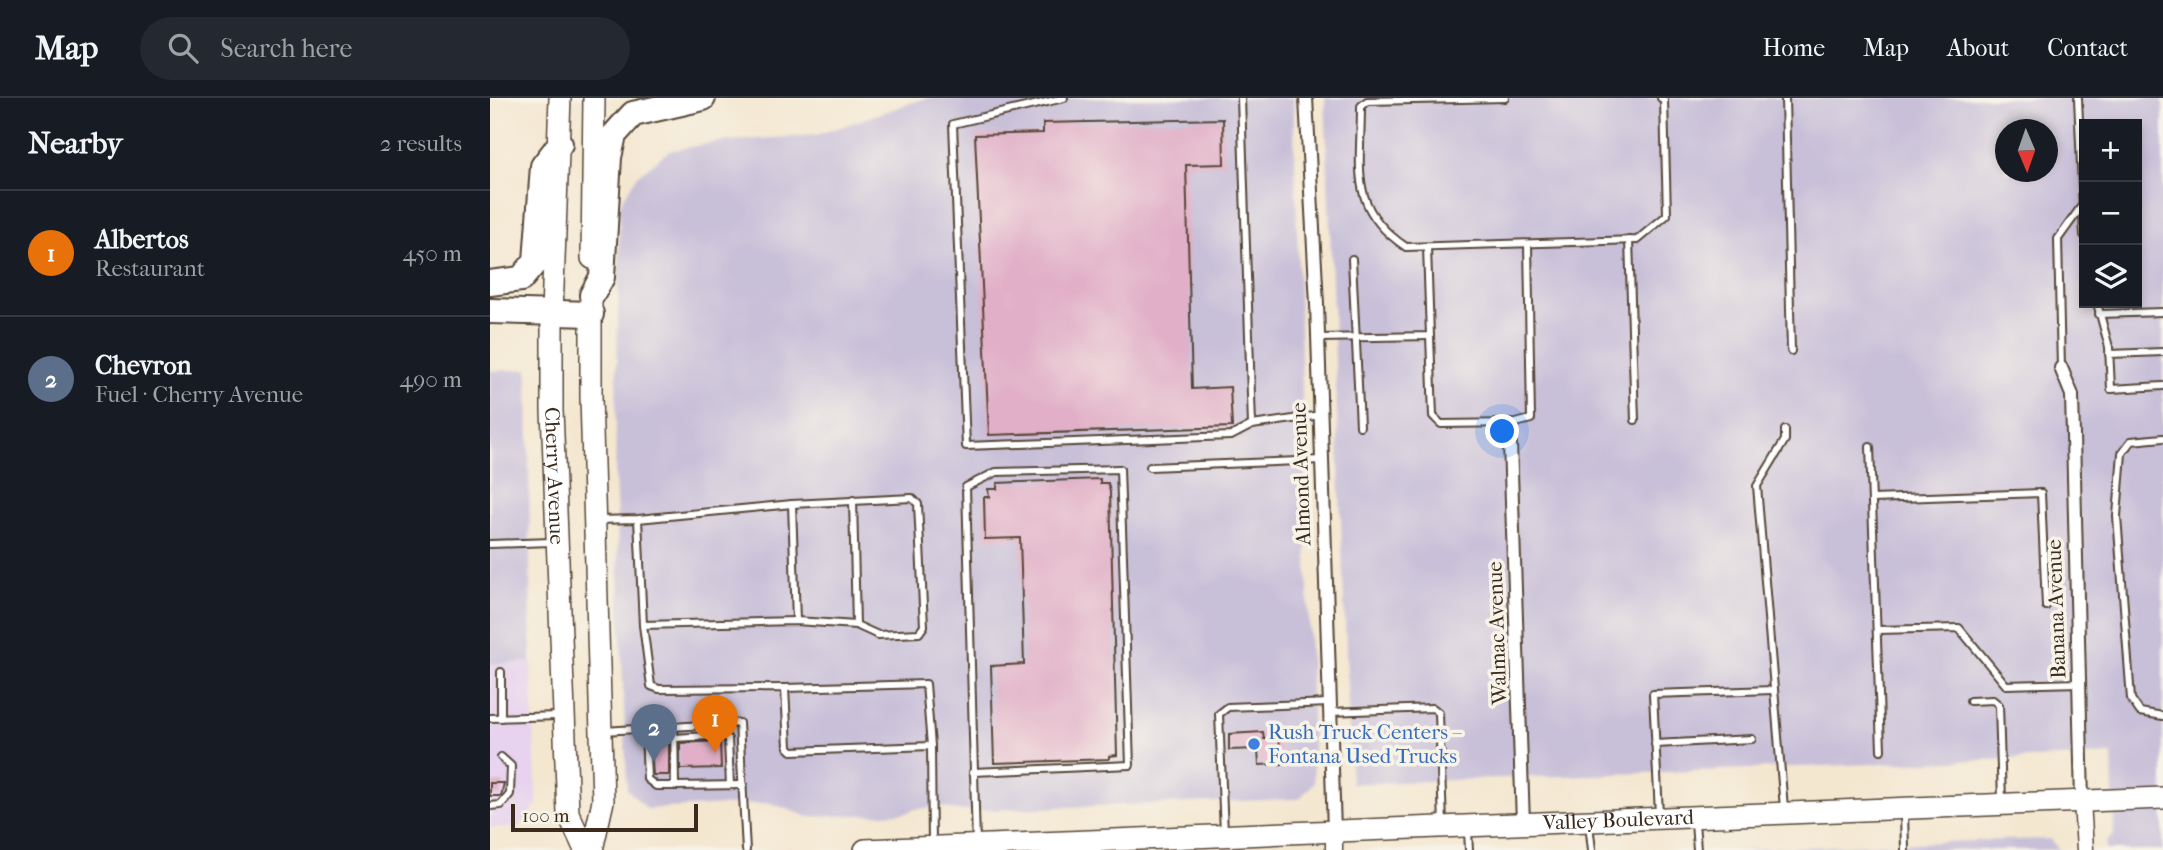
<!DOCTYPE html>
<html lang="en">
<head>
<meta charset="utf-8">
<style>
  :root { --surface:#171b24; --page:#242831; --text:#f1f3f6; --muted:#9ea1a6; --line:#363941; --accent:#1a73e8 }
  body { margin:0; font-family:"IM FELL French Canon",serif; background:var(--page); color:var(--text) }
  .controls { position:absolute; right:21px; top:21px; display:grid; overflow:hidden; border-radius:0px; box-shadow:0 4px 10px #0003 }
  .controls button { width:63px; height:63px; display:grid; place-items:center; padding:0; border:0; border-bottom:2px solid var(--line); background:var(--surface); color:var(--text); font:35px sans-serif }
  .compass { position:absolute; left:1505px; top:21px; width:63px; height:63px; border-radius:50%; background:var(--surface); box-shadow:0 4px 10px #0003; rotate:178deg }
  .scale { position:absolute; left:21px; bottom:18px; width:187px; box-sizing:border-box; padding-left:7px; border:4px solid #3b2a1e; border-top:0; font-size:19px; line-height:24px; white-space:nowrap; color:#3b2a1e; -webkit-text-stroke:5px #f7f3e8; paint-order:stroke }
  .you { position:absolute; left:1013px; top:334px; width:24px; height:24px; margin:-18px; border:5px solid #fff; border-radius:50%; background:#1a73e8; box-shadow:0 0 0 10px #1a73e833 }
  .badge { display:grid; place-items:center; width:46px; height:46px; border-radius:50%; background:var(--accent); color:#fff; font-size:23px; font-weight:700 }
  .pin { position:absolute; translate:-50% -58px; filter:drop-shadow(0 2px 4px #0008) }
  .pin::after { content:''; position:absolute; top:37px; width:24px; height:21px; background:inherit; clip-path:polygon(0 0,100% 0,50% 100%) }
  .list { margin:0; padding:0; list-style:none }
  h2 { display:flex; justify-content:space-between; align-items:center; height:91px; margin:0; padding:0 28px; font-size:30px }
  h2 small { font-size:23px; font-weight:400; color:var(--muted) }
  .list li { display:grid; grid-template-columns:46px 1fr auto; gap:21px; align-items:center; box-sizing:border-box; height:126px; padding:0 28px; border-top:2px solid var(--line) }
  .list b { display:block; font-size:26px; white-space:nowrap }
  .list p { margin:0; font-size:23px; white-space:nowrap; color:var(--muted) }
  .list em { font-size:23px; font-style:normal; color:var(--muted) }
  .icon { flex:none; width:38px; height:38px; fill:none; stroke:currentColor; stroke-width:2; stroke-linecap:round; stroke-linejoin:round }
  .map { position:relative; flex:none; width:1673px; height:752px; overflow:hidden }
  header { display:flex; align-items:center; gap:42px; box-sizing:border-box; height:98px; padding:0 35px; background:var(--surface); border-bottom:2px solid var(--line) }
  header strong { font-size:33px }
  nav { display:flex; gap:38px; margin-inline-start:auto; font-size:24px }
  .search { width:490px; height:63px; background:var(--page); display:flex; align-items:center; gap:18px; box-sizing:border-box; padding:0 24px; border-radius:38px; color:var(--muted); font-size:26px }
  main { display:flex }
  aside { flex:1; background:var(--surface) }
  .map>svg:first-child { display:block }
</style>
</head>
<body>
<header>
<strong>Map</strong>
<div class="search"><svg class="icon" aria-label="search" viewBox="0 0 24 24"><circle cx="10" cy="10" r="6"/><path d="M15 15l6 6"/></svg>Search here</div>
<nav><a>Home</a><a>Map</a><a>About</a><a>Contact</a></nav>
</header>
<main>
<aside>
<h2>Nearby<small>2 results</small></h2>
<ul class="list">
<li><span class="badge" style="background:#e8710a">1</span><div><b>Albertos</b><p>Restaurant</p></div><em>450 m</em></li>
<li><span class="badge" style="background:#5c6f8a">2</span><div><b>Chevron</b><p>Fuel · Cherry Avenue</p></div><em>490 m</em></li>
</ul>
</aside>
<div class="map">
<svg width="1673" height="752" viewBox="0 0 1673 752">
  <rect width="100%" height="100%" fill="#f7f3e8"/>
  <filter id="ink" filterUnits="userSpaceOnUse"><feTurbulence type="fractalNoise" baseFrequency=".0143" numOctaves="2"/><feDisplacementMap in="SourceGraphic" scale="14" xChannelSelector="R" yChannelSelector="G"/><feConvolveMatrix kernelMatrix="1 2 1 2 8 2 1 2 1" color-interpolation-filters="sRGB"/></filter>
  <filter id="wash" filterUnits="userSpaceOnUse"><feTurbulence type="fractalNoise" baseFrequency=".00686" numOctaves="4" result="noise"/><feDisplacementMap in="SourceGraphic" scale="28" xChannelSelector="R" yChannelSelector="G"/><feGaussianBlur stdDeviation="1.57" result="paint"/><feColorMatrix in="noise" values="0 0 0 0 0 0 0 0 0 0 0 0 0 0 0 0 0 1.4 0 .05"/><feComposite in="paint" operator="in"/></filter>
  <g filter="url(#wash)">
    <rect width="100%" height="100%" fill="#f4e7d0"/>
    <path fill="#e7d2ef" d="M41 564 47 706 29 729 0 730V566Z"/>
    <g fill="#c8bfd8" fill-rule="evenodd">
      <path d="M436 0H803L824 685 809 701 466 713 454 709 425 711 416 715 319 719 280 705 157 711 137 691 125 375 130 106 147 78 179 53 226 44 326 37Z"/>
      <path d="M835 0H1673V752H1616V744L1624 737 1622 657 861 686ZM1594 26H1647V205H1594ZM1516 32H1558V74H1516Z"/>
      <path d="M38 271 41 564 0 566V273Z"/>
      <path d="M1560 741 1569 752H1237L1509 742Z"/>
    </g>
    <g id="blocks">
      <g fill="#e1afc7">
        <path d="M733 21 734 66 696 67 702 291 740 289 742 329 499 337 485 37 553 35V25Z"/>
        <path d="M610 381V385H618L620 394 627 657 619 658V661L504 665 501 568 534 566 530 440 495 441 494 399H499L498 391H507V385Z"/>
        <path d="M773 634 774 641H789L792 666 769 667 768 651 739 652V636Z"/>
        <path d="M230 643 231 670 190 671V645Z"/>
        <path d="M161 646H179V677H163Z"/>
        <path d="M0 685H14L11 698H0Z"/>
      </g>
    </g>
  </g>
  <g filter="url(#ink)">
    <use href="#blocks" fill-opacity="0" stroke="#574639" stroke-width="2"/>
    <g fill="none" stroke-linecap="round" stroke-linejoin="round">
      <defs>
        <g id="service">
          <path d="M574 0 463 26 476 348 741 338 762 327 831 317"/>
          <path d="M751 0 762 327"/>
          <path d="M1015 0 877 3 871 8C871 72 858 110 916 149L1147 142 1177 117 1174 2 1171 0"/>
          <path d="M1295 0 1301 253"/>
          <path d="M1588 0 1594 137"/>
          <path d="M1139 142 1145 322"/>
          <path d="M862 161 870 328"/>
          <path d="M1607 205 1619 249 1621 291 1673 288"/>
          <path d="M1609 216 1673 214"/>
          <path d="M940 238 943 318 951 326 1026 325 1041 321 1038 146"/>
          <path d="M828 240 940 238 937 149"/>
          <path d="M1619 256 1673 254"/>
          <path d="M1571 270 1568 141 1591 109"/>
          <path d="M1673 340 1641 343 1632 355 1627 418 1641 601 1650 614 1673 618"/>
          <path d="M1380 349 1391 652"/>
          <path d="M660 369 832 362"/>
          <path d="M1382 401 1551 395 1556 508"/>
          <path d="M363 402 366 527"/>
          <path d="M302 406 306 523"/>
          <path d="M108 422 148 421 302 406 422 400 428 406 434 528 429 535 388 537 366 527 306 523 153 527 148 421"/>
          <path d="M0 446 62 444"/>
          <path d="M153 527 161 588 169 591 295 590 298 649 302 653 441 648 442 747"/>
          <path d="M1387 532 1469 530 1516 587 1589 585"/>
          <path d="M11 574V620"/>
          <path d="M295 590 436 586 441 648"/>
          <path d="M1480 603 1503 602 1509 607 1512 703"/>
          <path d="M840 614 943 610 949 615 953 726"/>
          <path d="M0 620 69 618"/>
          <path d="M184 628 185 688 253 687"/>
          <path d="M155 630 157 681 166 688H185"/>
          <path d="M113 633 249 625 256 752"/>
          <path d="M185 640 234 637 238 641 240 687"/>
          <path d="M1165 646 1262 641"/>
          <path d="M483 674 640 667 630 371 506 374 476 389 486 745"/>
          <path d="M0 708 11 707 20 696 21 668 11 659"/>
          <path d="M1294 710 1267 388 1295 342V332"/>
          <path d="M1414 715 1415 752"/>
          <path d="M1169 716 1163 596 1283 592"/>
          <path d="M1205 723 1207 752"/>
          <path d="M1099 726 1102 752"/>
          <path d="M978 733 979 752"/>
          <path d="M734 735 729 616 738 609 839 605"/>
        </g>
        <g id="minor">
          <path d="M816 0 827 206 844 733"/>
          <path d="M1571 270 1582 297 1592 703"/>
          <path d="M1020 345 1033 725"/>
        </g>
        <g id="tertiary">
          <path d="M1592 703 1595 752"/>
          <path d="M844 733V752"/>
        </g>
        <g id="primary">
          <path id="s1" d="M70 0 62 215V312L78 715 95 752"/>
          <path d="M102 160 104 0"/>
          <path d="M101 199V299L113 703 102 752"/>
          <path id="s2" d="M375 752 1673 700"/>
        </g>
        <g id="motorway">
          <path d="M0 185 31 181 46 163 53 68 70 46"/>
          <path d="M102 197 112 179 119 59 124 37 143 16 213 0"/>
          <path d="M0 213 101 216"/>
        </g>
      </defs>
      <use href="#service" stroke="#574639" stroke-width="10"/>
      <use href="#minor" stroke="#574639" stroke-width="16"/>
      <use href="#tertiary" stroke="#574639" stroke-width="19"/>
      <use href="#primary" stroke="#574639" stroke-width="24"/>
      <use href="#motorway" stroke="#574639" stroke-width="28"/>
      <use href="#service" stroke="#fff" stroke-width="6"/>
      <use href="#minor" stroke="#fff" stroke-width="12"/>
      <use href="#tertiary" stroke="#fff" stroke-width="16"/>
      <use href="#primary" stroke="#fff" stroke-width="21"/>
      <use href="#motorway" stroke="#fff" stroke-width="24"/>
    </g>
  </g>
  <circle fill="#3f7fe0" stroke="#f7f3e8" stroke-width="2.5" cx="764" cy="646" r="7"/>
  <g text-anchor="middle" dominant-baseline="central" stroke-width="7" stroke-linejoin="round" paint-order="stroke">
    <g font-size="21" fill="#3b2a1e" stroke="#f7f3e8">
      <text transform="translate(811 376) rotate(-92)">Almond Avenue</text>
      <text stroke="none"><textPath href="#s1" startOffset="378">Cherry Avenue</textPath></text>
      <text transform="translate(1566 511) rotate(-92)">Banana Avenue</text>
      <text transform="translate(1007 535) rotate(-92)">Walmac Avenue</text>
      <text stroke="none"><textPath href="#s2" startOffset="754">Valley Boulevard</textPath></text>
    </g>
    <g font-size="21" fill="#366cbe" stroke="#f7f3e8" text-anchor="start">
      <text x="778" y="634">Rush Truck Centers –<tspan x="778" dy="24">Fontana Used Trucks</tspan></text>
    </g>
  </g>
</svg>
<div class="controls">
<button>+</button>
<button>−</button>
<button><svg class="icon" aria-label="layers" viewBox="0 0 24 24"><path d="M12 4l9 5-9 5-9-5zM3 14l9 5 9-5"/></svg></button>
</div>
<svg class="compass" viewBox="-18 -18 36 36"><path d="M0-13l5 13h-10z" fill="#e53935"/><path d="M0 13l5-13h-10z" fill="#9ea1a6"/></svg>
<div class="scale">100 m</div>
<div class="you"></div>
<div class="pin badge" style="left:225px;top:655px;background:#e8710a">1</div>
<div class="pin badge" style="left:164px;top:664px;background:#5c6f8a">2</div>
</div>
</main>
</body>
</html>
